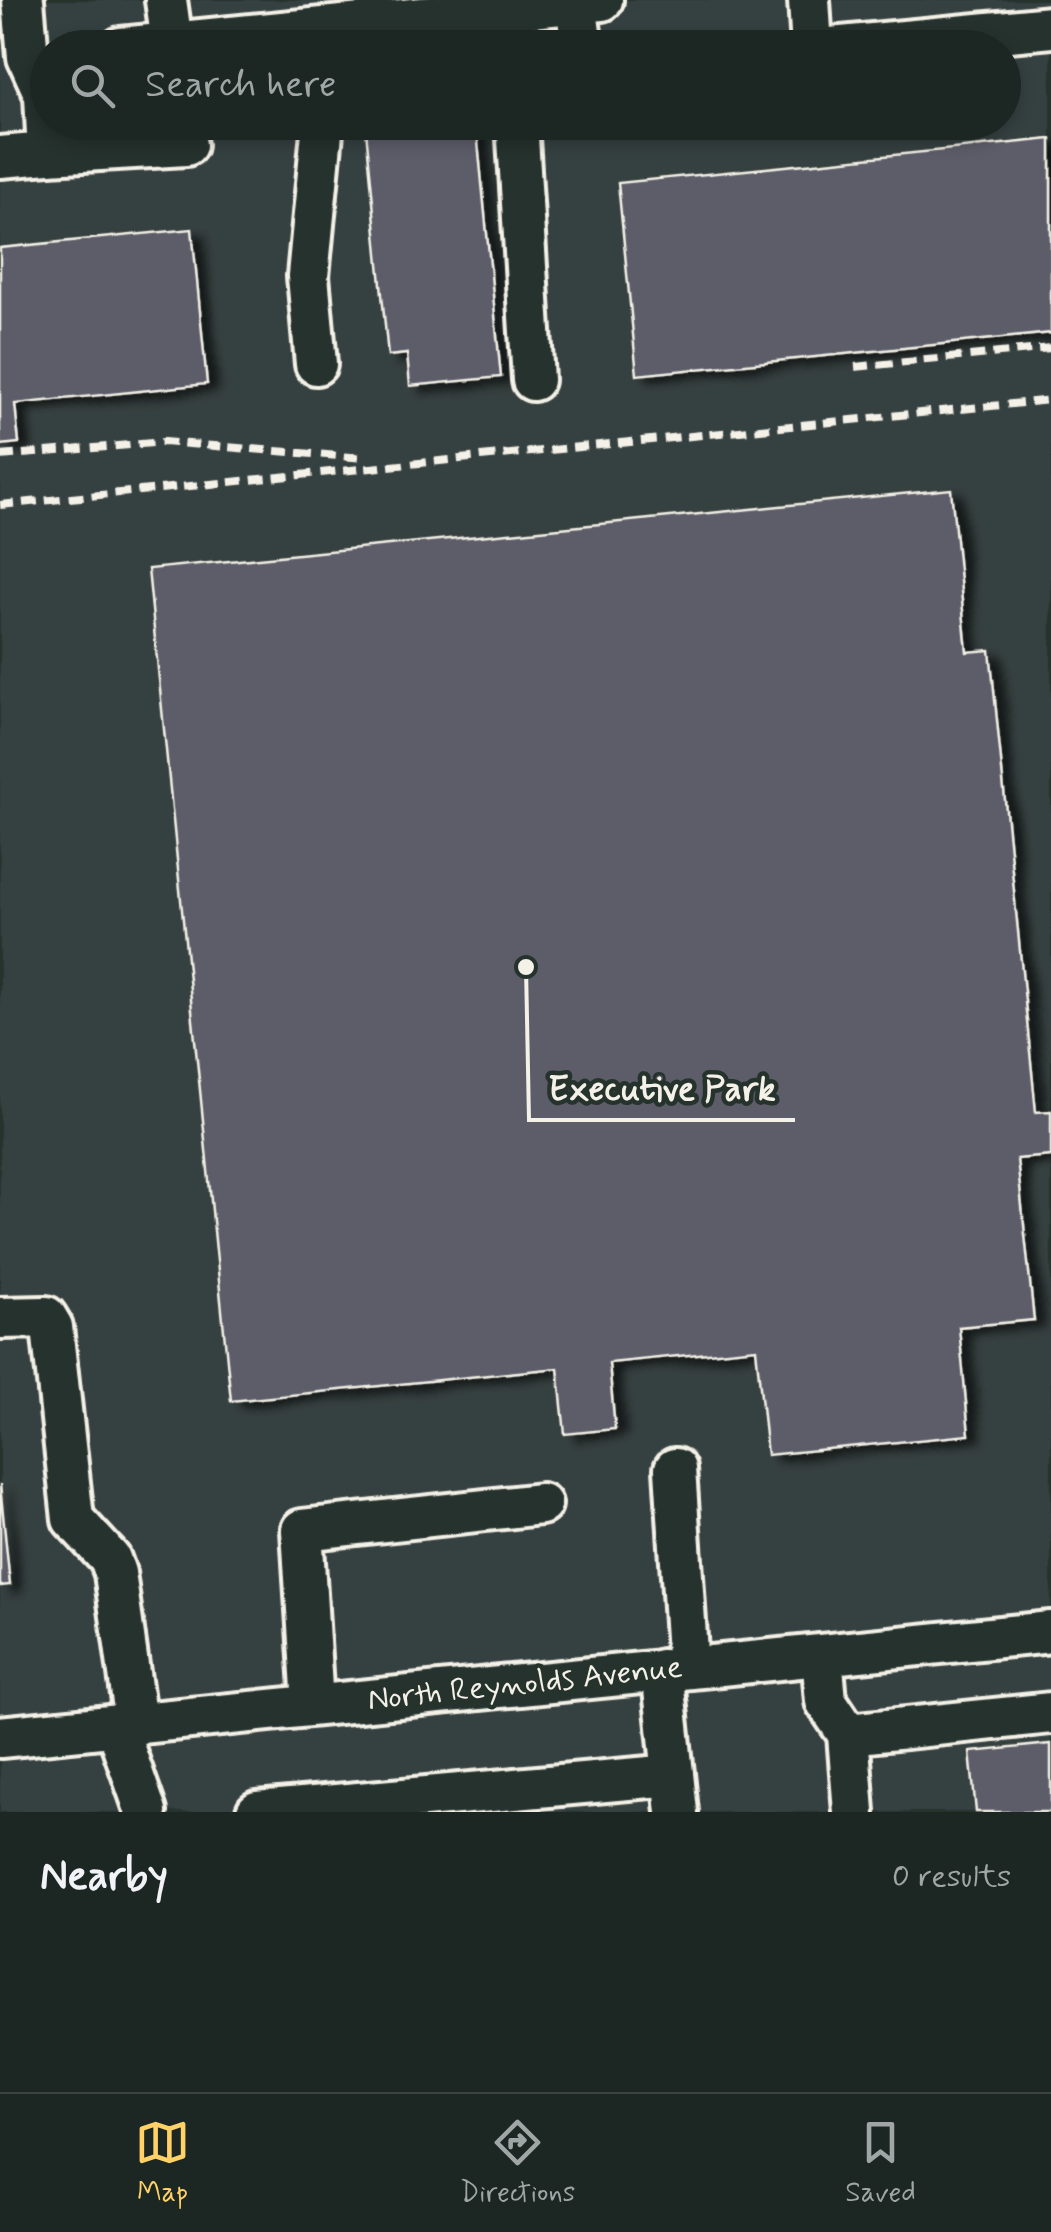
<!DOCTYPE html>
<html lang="en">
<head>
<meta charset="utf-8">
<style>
  :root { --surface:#1c2622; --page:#252e2a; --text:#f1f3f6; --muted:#a0a5a5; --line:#3a4340; --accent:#ffd166 }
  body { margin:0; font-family:Mynerve,sans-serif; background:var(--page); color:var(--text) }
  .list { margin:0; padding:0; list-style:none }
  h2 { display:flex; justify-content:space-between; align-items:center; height:130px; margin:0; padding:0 40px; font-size:42px }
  h2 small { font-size:32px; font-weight:400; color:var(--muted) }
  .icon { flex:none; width:55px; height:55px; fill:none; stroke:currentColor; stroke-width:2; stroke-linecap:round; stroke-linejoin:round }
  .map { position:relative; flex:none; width:1051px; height:1812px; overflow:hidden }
  .search { position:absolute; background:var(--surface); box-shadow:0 5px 15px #0003; left:30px; right:30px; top:30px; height:110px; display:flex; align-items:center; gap:25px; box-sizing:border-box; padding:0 35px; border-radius:55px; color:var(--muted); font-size:38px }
  .sheet { height:280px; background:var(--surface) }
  nav { display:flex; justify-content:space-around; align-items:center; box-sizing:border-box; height:140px; border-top:2px solid var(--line); background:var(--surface); font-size:28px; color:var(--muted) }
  nav a { display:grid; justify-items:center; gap:5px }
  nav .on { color:var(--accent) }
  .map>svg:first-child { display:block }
</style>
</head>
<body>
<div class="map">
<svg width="1051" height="1812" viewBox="0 0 1051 1812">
  <defs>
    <filter id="shadow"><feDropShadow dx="11" dy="6" stdDeviation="5" flood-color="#0009"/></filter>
  </defs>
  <rect width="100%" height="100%" fill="#26332d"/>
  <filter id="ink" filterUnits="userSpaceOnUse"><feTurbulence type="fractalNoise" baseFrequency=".01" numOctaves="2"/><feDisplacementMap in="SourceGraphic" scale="20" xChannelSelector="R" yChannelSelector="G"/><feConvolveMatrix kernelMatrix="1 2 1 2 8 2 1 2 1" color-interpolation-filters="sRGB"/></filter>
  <g filter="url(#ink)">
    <path fill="#36403f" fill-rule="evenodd" d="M0 0H1051V1812H0ZM48 48H1004V122H48Z"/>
    <g fill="#5c5d69" stroke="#f4f1e8" stroke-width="2.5" filter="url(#shadow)">
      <path d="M443 122H476L501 377 410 386 407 354 388 356 366 130Z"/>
      <path d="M1051 139V333L637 375 618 183Z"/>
      <path d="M192 229 207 384 15 404 19 443 0 445V248Z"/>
      <path d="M951 489 967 652 990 650 1036 1112 1051 1111V1156L1017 1159 1034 1320 959 1327 969 1435 767 1455 756 1348 609 1363 615 1429 565 1434 558 1368 231 1401 148 569Z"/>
      <path d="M0 1484 10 1585 0 1586Z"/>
      <path d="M1051 1744V1812H976L970 1752Z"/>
    </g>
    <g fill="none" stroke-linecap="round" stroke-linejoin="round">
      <defs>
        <g id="minor">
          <path d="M166 0 172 43"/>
          <path d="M809 0 812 48"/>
          <path d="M576 3 582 48"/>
          <path d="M514 9 515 48"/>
          <path d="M121 48 602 0"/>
          <path d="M831 48 1051 27"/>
          <path d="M517 122 533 380"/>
          <path d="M48 153 186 145"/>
          <path d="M0 157 48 153 45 95 28 57 23 0"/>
          <path d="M316 364 308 276 323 122"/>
          <path d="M0 1318 46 1317 52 1327 73 1519 110 1559 115 1573 136 1723"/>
          <path d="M675 1469 688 1668"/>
          <path d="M822 1655 826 1701 848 1734 854 1812"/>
          <path d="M662 1670 677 1812"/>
          <path d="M313 1705 302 1530 541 1504"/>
          <path d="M116 1726 146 1812"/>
          <path d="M848 1734 1051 1713"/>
          <path d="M0 1737 1051 1632"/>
          <path d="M257 1812 673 1775"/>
        </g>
      </defs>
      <use href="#minor" stroke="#f4f1e8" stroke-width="48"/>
      <use href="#minor" stroke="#26332d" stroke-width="40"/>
      <g stroke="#f4f1e8" stroke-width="8" stroke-dasharray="15 8" stroke-linecap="butt">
        <path d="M855 367 1051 348"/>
        <path d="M0 456 164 442 364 458"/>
        <path d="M0 505 1051 400"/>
      </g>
    </g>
  </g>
  <g text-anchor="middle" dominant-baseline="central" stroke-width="9" stroke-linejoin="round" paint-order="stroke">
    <g font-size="32" fill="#f4f1e8" stroke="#26332d">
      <text transform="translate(525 1684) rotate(-6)">North Reynolds Avenue</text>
    </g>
  </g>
  <path fill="none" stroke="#f4f1e8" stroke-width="4" d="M526 967L529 1120H795"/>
  <circle fill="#f4f1e8" stroke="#26332d" stroke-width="4" cx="526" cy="967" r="10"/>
  <g font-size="35" text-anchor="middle" font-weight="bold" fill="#f4f1e8" stroke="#26332d" stroke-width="9" stroke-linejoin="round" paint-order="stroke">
    <text x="662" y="1100">Executive Park</text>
  </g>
</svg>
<div class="search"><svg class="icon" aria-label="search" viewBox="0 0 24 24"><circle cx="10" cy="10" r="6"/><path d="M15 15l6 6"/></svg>Search here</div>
</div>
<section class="sheet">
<h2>Nearby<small>0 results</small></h2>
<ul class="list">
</ul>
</section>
<nav>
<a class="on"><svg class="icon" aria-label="map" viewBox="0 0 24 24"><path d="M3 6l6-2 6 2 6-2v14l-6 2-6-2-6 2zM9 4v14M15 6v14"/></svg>Map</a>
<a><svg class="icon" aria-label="directions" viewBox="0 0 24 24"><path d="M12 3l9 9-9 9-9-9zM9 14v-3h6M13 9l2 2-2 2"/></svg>Directions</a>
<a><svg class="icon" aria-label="saved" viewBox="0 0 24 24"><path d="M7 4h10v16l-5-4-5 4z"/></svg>Saved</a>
</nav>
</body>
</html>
